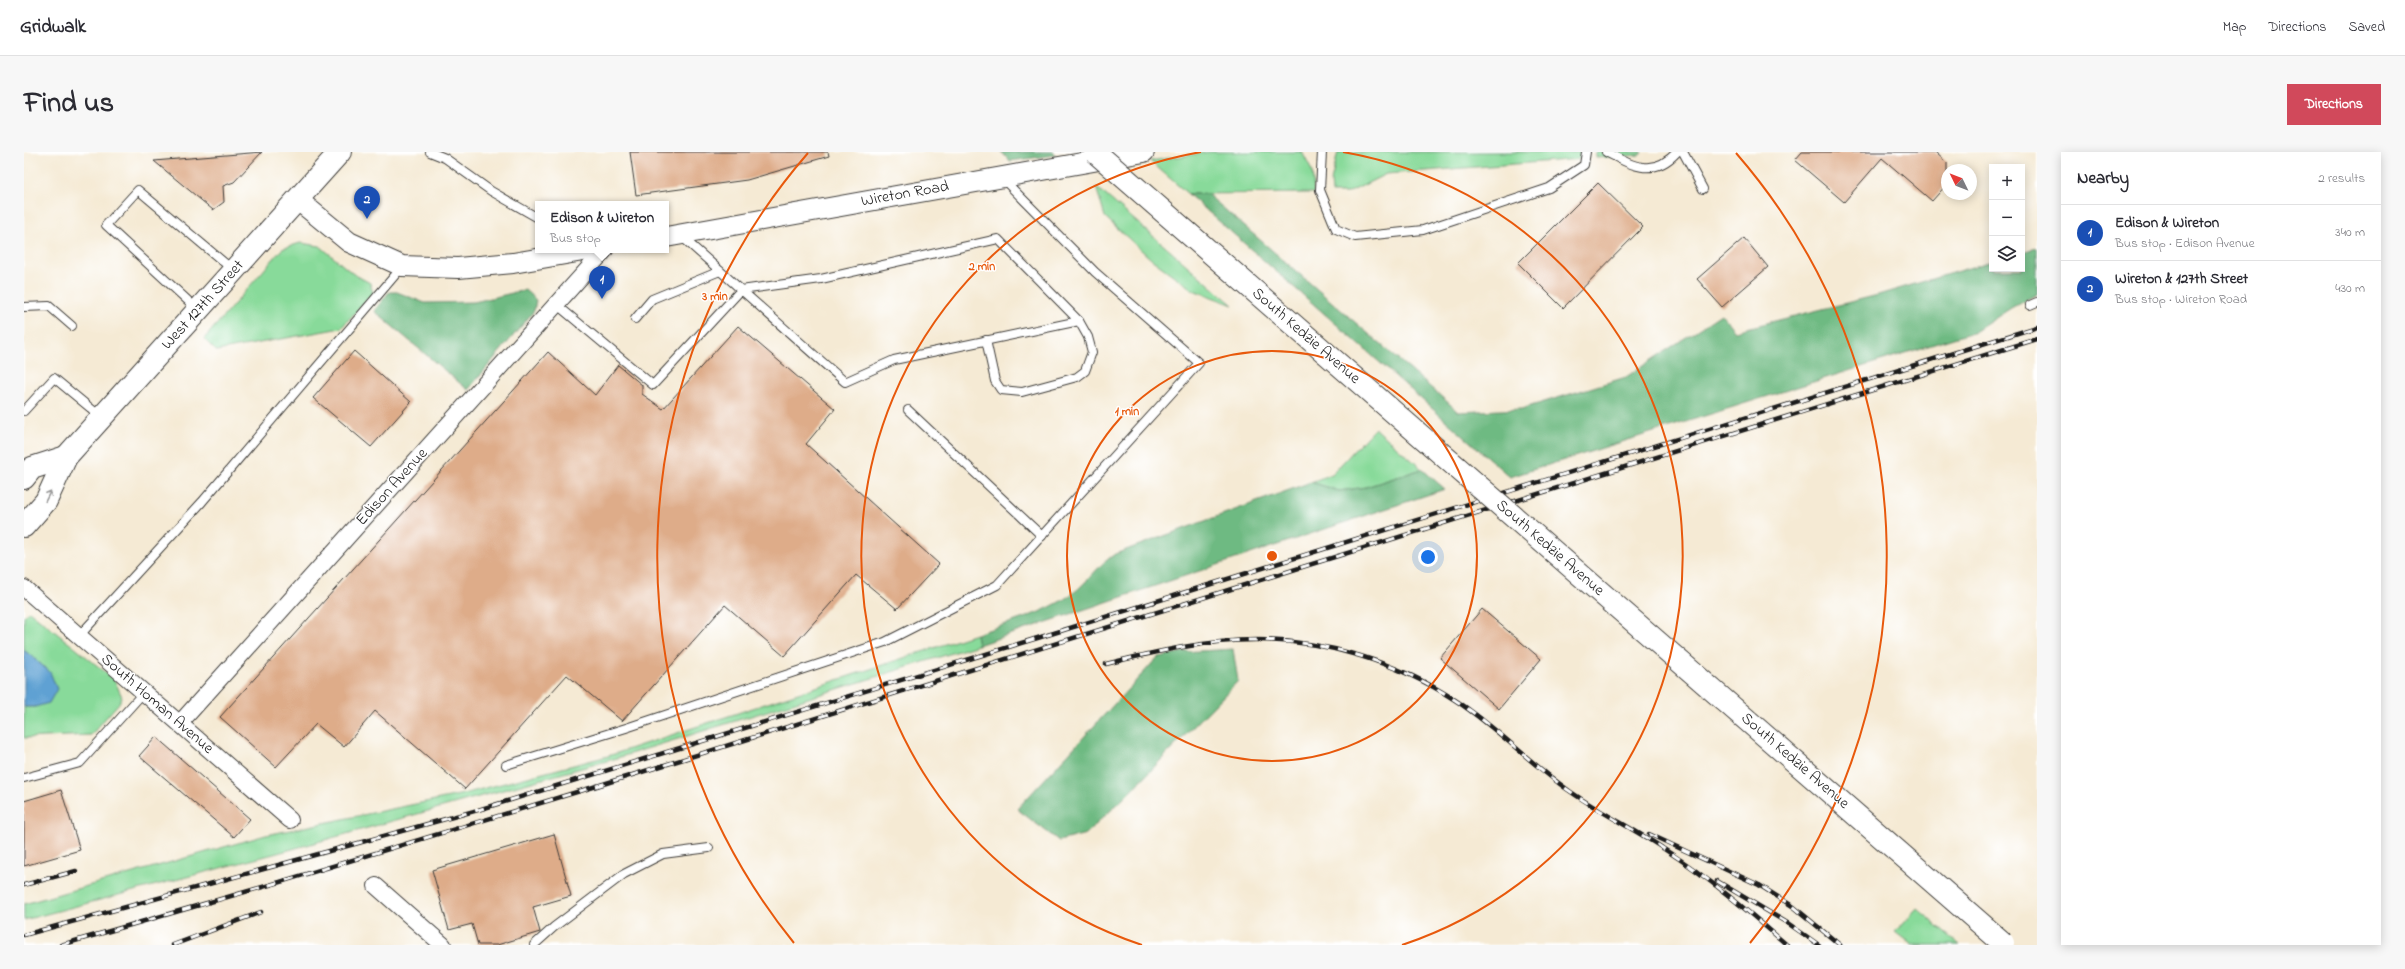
<!DOCTYPE html>
<html lang="en">
<head>
<meta charset="utf-8">
<style>
  :root { --surface:#fff; --page:#f7f7f7; --text:#2b2b33; --muted:#7c7c81; --line:#e1e1e2; --accent:#d1495b }
  body { margin:0; font-family:"Indie Flower",sans-serif; background:var(--page); color:var(--text) }
  .controls { position:absolute; right:12px; top:12px; display:grid; overflow:hidden; border-radius:0px; box-shadow:0 2px 10px #0003 }
  .controls button { width:36px; height:36px; display:grid; place-items:center; padding:0; border:0; border-bottom:1px solid var(--line); background:var(--surface); color:var(--text); font:20px sans-serif }
  .compass { position:absolute; left:1917px; top:12px; width:36px; height:36px; border-radius:50%; background:var(--surface); box-shadow:0 2px 10px #0003; rotate:313deg }
  .you { position:absolute; left:1404px; top:405px; width:14px; height:14px; margin:-10px; border:3px solid #fff; border-radius:50%; background:#1a73e8; box-shadow:0 0 0 6px #1a73e833 }
  .badge { display:grid; place-items:center; width:26px; height:26px; border-radius:50%; background:var(--accent); color:#fff; font-size:13px; font-weight:700 }
  .pin { position:absolute; translate:-50% -33px; filter:drop-shadow(0 1px 2px #0008) }
  .pin::after { content:''; position:absolute; top:21px; width:14px; height:12px; background:inherit; clip-path:polygon(0 0,100% 0,50% 100%) }
  .popup { position:absolute; left:511px; top:49px; width:134px; height:52px; box-sizing:border-box; display:grid; place-content:center; border-radius:0px; background:var(--surface); filter:drop-shadow(0 1px 3px #0005); font-size:13px; white-space:nowrap; color:var(--muted) }
  .popup b { font-size:15px; color:var(--text) }
  .popup::after { content:''; position:absolute; left:50%; top:100%; margin-left:-8px; border:8px solid transparent; border-top-color:var(--surface) }
  .list { margin:0; padding:0; list-style:none }
  h2 { display:flex; justify-content:space-between; align-items:center; height:52px; margin:0; padding:0 16px; font-size:17px }
  h2 small { font-size:13px; font-weight:400; color:var(--muted) }
  .list li { display:grid; grid-template-columns:26px 1fr auto; gap:12px; align-items:center; box-sizing:border-box; height:56px; padding:0 16px; border-top:1px solid var(--line) }
  .list b { display:block; font-size:15px; white-space:nowrap }
  .list p { margin:0; font-size:13px; white-space:nowrap; color:var(--muted) }
  .list em { font-size:13px; font-style:normal; color:var(--muted) }
  .icon { flex:none; width:22px; height:22px; fill:none; stroke:currentColor; stroke-width:2; stroke-linecap:round; stroke-linejoin:round }
  .map { position:relative; flex:none; width:2013px; height:793px; overflow:hidden; border-radius:0px }
  header { display:flex; align-items:center; gap:24px; box-sizing:border-box; height:56px; padding:0 20px; background:var(--surface); border-bottom:1px solid var(--line) }
  header strong { font-size:19px }
  nav { display:flex; gap:22px; margin-inline-start:auto; font-size:14px }
  .intro { display:flex; align-items:center; justify-content:space-between; box-sizing:border-box; height:96px; padding:0 24px }
  h1 { margin:0; font-size:28px }
  .button { padding:10px 18px; border-radius:0px; background:var(--accent); color:#fff; font-size:14px; font-weight:700 }
  main { display:flex; gap:24px; padding:0 24px }
  aside { flex:1; background:var(--surface); border-radius:0px; box-shadow:0 2px 10px #0003 }
  .map>svg:first-child { display:block }
</style>
</head>
<body>
<header>
<strong>Gridwalk</strong>
<nav><a>Map</a><a>Directions</a><a>Saved</a></nav>
</header>
<div class="intro"><h1>Find us</h1><a class="button">Directions</a></div>
<main>
<div class="map">
<svg width="2013" height="793" viewBox="0 0 2013 793">
  <rect width="100%" height="100%" fill="#fff"/>
  <filter id="ink" filterUnits="userSpaceOnUse"><feTurbulence type="fractalNoise" baseFrequency=".025" numOctaves="2"/><feDisplacementMap in="SourceGraphic" scale="8" xChannelSelector="R" yChannelSelector="G"/><feConvolveMatrix kernelMatrix="1 2 1 2 8 2 1 2 1" color-interpolation-filters="sRGB"/></filter>
  <filter id="wash" filterUnits="userSpaceOnUse"><feTurbulence type="fractalNoise" baseFrequency=".012" numOctaves="4" result="noise"/><feDisplacementMap in="SourceGraphic" scale="16" xChannelSelector="R" yChannelSelector="G"/><feGaussianBlur stdDeviation="0.9" result="paint"/><feColorMatrix in="noise" values="0 0 0 0 0 0 0 0 0 0 0 0 0 0 0 0 0 1.4 0 .05"/><feComposite in="paint" operator="in"/></filter>
  <g filter="url(#wash)">
    <rect width="100%" height="100%" fill="#f5ead4"/>
    <g fill="#88da9a" stroke="#527b5b">
      <path d="M1185 0H1278L1288 19 1290 41 1164 42 1126 9Z"/>
      <path d="M1314 0H1557L1556 7 1362 22 1324 41H1308L1307 29Z"/>
      <path d="M1572 0H1618L1616 3 1572 6Z"/>
      <path d="M1072 35 1078 40 1209 153 1169 138 1127 107 1081 65Z"/>
      <path d="M276 91 296 94 328 121 346 131 349 141 317 176 192 199 180 187 258 97Z"/>
      <path d="M1351 276 1398 317 1342 335 1315 339 1287 330 1308 322Z"/>
      <path d="M5 459 90 527 98 545 95 551 67 583 0 586V555H11L26 520 0 498V464Z"/>
      <path d="M952 482 954 493 590 607 265 698 0 768V752L242 683 435 643 584 604Z"/>
      <path d="M1893 756 1936 793H1888L1871 780Z"/>
    </g>
    <g fill="#6eba82" stroke="#456b4f">
      <path d="M977 0H1029L1032 3 986 9Z"/>
      <path d="M1164 42H1183L1435 260 1497 257 1602 225 1697 162 1711 179 1854 143 1968 109V117H1998V100L2013 96V142L1987 156 1952 179 1486 325Z"/>
      <path d="M501 138 512 148 510 159 444 238 350 159 365 140H373L401 151 450 150Z"/>
      <path d="M1398 317 1421 337 954 493 952 482C984 471 1020 462 1048 442 1064 430 1074 413 1091 402L1287 330 1315 339 1342 335Z"/>
      <path d="M1209 497 1214 529 1100 646 1062 682 1035 689 993 657 1134 505 1158 500Z"/>
    </g>
    <path fill="#5fa1d3" stroke="#3e5e78" d="M0 498 26 520 33 537 25 551 11 555H0Z"/>
    <g id="blocks">
      <g fill="#deac89">
        <path d="M238 0 210 30 199 34 200 50 189 58 130 9Z"/>
        <path d="M606 0H804L805 4 723 28 612 43Z"/>
        <path d="M1778 0H1911L1923 11V32L1908 49 1858 6 1820 50 1771 8Z"/>
        <path d="M1574 31 1619 75 1539 156 1494 111Z"/>
        <path d="M1720 86 1744 115 1698 155 1673 127Z"/>
        <path d="M714 174 811 257 782 292 915 412 873 457 832 423 760 504 701 453 598 569 543 523 441 637 351 559 320 595 292 572 252 615 196 565 524 200 571 243 594 213 618 233V242L639 257Z"/>
        <path d="M330 199 387 250 347 295 289 246Z"/>
        <path d="M1458 457 1517 507 1475 557 1416 506Z"/>
        <path d="M132 585 226 667 210 685 115 604Z"/>
        <path d="M37 638 56 698 0 714V649Z"/>
        <path d="M530 682 547 744 509 755 516 780 473 793H454L448 772 425 778 408 718Z"/>
      </g>
    </g>
  </g>
  <g filter="url(#ink)">
    <use href="#blocks" fill-opacity="0" stroke="#3d3b38" stroke-width="1"/>
    <g fill="none" stroke-linecap="round" stroke-linejoin="round">
      <defs>
        <g id="service">
          <path d="M406 0 421 6 467 39 514 66"/>
          <path d="M1298 0 1296 38 1312 77 1331 85 1399 78 1525 36 1560 13 1562 0"/>
          <path d="M1582 0C1609 14 1629 26 1653 0"/>
          <path d="M1659 0 1679 37"/>
          <path d="M532 152 629 233 717 138 797 127 974 87 1055 169 870 208 821 230C766 182 712 133 657 84"/>
          <path d="M2006 153 2013 150"/>
          <path d="M0 155 25 154 48 174"/>
          <path d="M174 158 82 73 114 38 209 118"/>
          <path d="M611 167 628 147 696 119"/>
          <path d="M962 188 971 229 977 238 998 240 1053 225 1061 219 1068 200 1064 185 1055 169"/>
          <path d="M884 258 1018 384"/>
          <path d="M0 259 30 226 76 264"/>
          <path d="M55 484 178 350 378 115"/>
          <path d="M482 613 602 576 861 490 973 433 1175 211 1071 120 979 27"/>
          <path d="M0 626 56 611 120 540"/>
          <path d="M510 793 530 775 600 722 639 702 685 696"/>
        </g>
        <g id="minor">
          <path d="M0 436 266 668"/>
          <path d="M156 571 581 98"/>
          <path d="M352 734 419 793"/>
        </g>
        <g id="tertiary">
          <path d="M274 48 325 90 378 114 434 116 489 111 565 98"/>
          <path d="M642 85 1120 0"/>
        </g>
        <g id="secondary">
          <path d="M0 326 8 316 42 305"/>
          <path d="M0 374 22 349 42 305 316 0"/>
        </g>
      </defs>
      <use href="#service" stroke="#3d3b38" stroke-width="10"/>
      <use href="#minor" stroke="#3d3b38" stroke-width="18"/>
      <use href="#tertiary" stroke="#3d3b38" stroke-width="22"/>
      <use href="#secondary" stroke="#3d3b38" stroke-width="24"/>
      <use href="#service" stroke="#fff" stroke-width="8"/>
      <use href="#minor" stroke="#fff" stroke-width="16"/>
      <use href="#tertiary" stroke="#fff" stroke-width="20"/>
      <use href="#secondary" stroke="#fff" stroke-width="22"/>
      <defs>
        <g id="rail">
          <path d="M1082 512C1130 500 1182 488 1232 488 1301 488 1373 510 1431 548 1473 575 1506 612 1547 640 1577 661 1610 677 1640 697 1684 725 1724 759 1763 793"/>
          <path d="M1625 682 1735 733 1770 755 1816 793"/>
          <path d="M1693 729 1765 772 1795 793"/>
          <path d="M0 733 52 719"/>
          <path d="M0 783 454 658 1030 481 2013 175"/>
          <path d="M37 793 256 730 576 633 2013 187"/>
          <path d="M149 793 237 760"/>
        </g>
      </defs>
      <use href="#rail" stroke="#1c1c1c" stroke-width="4.5"/>
      <use href="#rail" stroke="#fff" stroke-width="3" stroke-dasharray="9" stroke-linecap="butt"/>
      <defs>
        <path id="secondary-bridge" d="M1071 0 1979 791"/>
      </defs>
      <use href="#secondary-bridge" stroke="#3d3b38" stroke-width="24" stroke-linecap="butt"/>
      <use href="#secondary-bridge" stroke="#fff" stroke-width="22"/>
    </g>
    <defs><path id="oneway-shaft" d="M-6 0H5M1.5-3L5.5 0L1.5 3" fill="none" stroke-width="1.6" stroke-linecap="round" stroke-linejoin="round"/></defs>
    <use stroke="#999" href="#oneway-shaft" transform="translate(24 344) rotate(-63)"/>
  </g>
  <g fill="none" stroke="#e8590c" stroke-width="2">
    <circle cx="1248" cy="404" r="205"/>
    <path d="M1118 793A410 410 0 0 1 1177 0M1319 0A410 410 0 0 1 1378 793"/>
    <path d="M770 791A615 615 0 0 1 784 1M1712 1A615 615 0 0 1 1726 791"/>
  </g>
  <g text-anchor="middle" dominant-baseline="central" stroke-width="3" stroke-linejoin="round" paint-order="stroke">
    <g font-size="16" fill="#1c1c1c" stroke="#fff">
      <text transform="translate(881 42) rotate(-10)">Wireton Road</text>
      <text transform="translate(179 153) rotate(-48)">West 127th Street</text>
      <text transform="translate(1282 184) rotate(41)">South Kedzie Avenue</text>
      <text transform="translate(368 335) rotate(-48)">Edison Avenue</text>
      <text transform="translate(1526 396) rotate(41)">South Kedzie Avenue</text>
      <text transform="translate(133 552) rotate(41)">South Homan Avenue</text>
      <text transform="translate(1771 609) rotate(41)">South Kedzie Avenue</text>
    </g>
  </g>
  <circle cx="1248" cy="404" r="6" fill="#e8590c" stroke="#fff" stroke-width="2"/>
  <g font-size="12" text-anchor="middle" font-weight="bold" fill="#e8590c" stroke="#fff" stroke-width="3" stroke-linejoin="round" paint-order="stroke">
    <text x="958" y="118">2 min</text>
    <text x="691" y="148">3 min</text>
    <text x="1103" y="263">1 min</text>
  </g>
</svg>
<div class="controls">
<button>+</button>
<button>−</button>
<button><svg class="icon" aria-label="layers" viewBox="0 0 24 24"><path d="M12 4l9 5-9 5-9-5zM3 14l9 5 9-5"/></svg></button>
</div>
<svg class="compass" viewBox="-18 -18 36 36"><path d="M0-13l5 13h-10z" fill="#e53935"/><path d="M0 13l5-13h-10z" fill="#7c7c81"/></svg>
<div class="you"></div>
<div class="pin badge" style="left:578px;top:147px;background:#1a4fb4">1</div>
<div class="popup"><b>Edison &amp; Wireton</b>Bus stop</div>
<div class="pin badge" style="left:343px;top:67px;background:#1a4fb4">2</div>
</div>
<aside>
<h2>Nearby<small>2 results</small></h2>
<ul class="list">
<li><span class="badge" style="background:#1a4fb4">1</span><div><b>Edison &amp; Wireton</b><p>Bus stop · Edison Avenue</p></div><em>340 m</em></li>
<li><span class="badge" style="background:#1a4fb4">2</span><div><b>Wireton &amp; 127th Street</b><p>Bus stop · Wireton Road</p></div><em>430 m</em></li>
</ul>
</aside>
</main>
</body>
</html>
